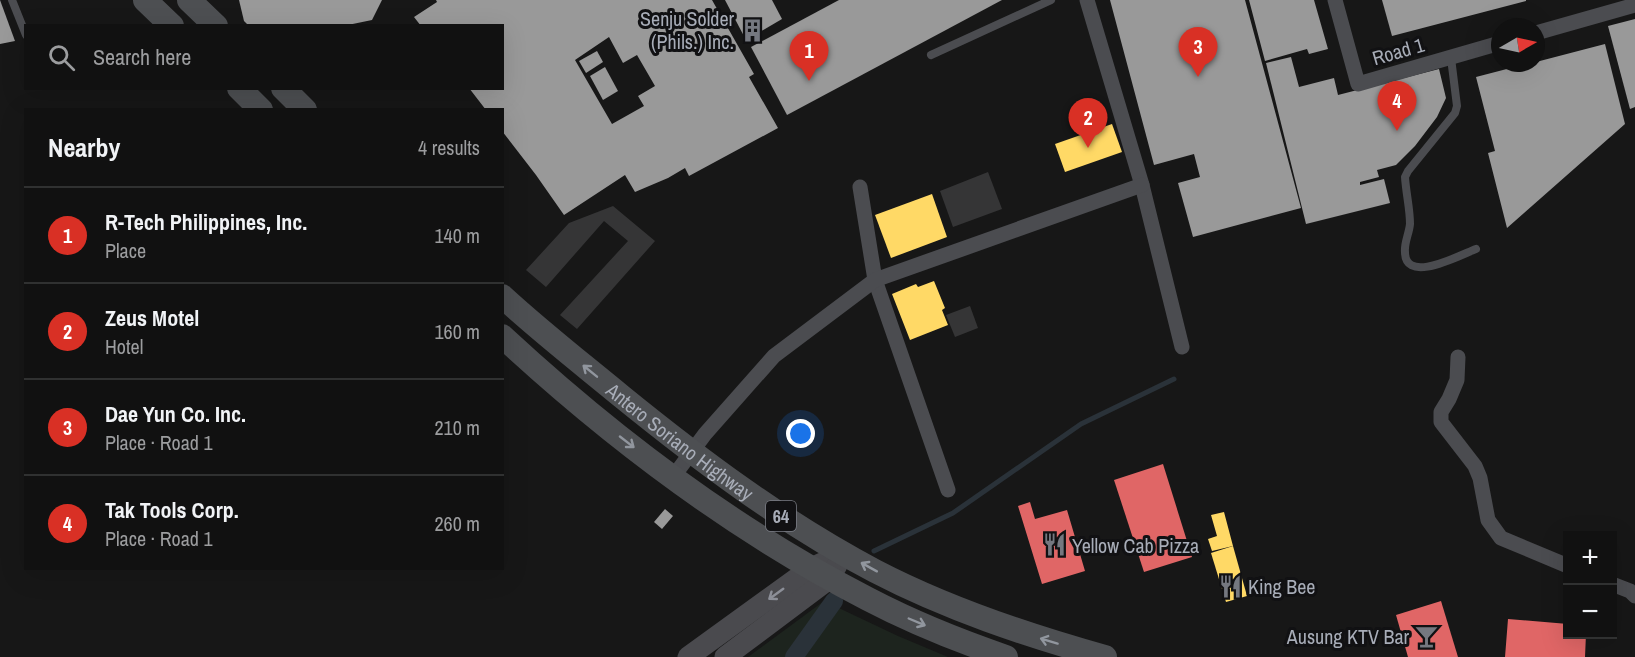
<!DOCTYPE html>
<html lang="en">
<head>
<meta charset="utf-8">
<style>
  :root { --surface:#111; --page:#1e1f1f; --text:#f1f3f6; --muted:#9c9d9f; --line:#303131; --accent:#d93025 }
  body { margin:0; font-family:"Archivo Narrow",sans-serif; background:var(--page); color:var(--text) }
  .controls { position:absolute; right:18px; bottom:18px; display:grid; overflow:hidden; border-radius:0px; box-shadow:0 6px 24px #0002 }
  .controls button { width:54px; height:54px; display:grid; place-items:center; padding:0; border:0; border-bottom:2px solid var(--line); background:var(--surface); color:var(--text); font:30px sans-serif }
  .compass { position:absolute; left:1491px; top:18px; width:54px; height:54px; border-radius:50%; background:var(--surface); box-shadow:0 6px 24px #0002; rotate:81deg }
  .you { position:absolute; left:801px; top:434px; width:21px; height:21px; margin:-15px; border:4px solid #fff; border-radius:50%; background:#1a73e8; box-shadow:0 0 0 9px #1a73e833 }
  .badge { display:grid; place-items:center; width:39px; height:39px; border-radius:50%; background:var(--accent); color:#fff; font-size:20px; font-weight:700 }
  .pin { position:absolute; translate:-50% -50px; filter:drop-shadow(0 2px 3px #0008) }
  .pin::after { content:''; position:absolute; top:32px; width:21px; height:18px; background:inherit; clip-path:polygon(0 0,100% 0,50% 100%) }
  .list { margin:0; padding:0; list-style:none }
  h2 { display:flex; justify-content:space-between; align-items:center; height:78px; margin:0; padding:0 24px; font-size:26px }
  h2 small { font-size:20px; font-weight:400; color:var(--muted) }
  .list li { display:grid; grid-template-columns:39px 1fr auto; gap:18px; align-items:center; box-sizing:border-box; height:96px; padding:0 24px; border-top:2px solid var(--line) }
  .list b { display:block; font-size:22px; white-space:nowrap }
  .list p { margin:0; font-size:20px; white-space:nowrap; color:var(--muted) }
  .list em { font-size:20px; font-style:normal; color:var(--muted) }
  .icon { flex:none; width:33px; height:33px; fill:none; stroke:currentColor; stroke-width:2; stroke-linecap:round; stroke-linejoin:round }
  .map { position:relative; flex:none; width:1635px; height:657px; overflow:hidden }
  .search { position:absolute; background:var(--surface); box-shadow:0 6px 24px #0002; left:24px; top:24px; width:480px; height:66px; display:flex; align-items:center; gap:15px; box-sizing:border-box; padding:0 21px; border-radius:0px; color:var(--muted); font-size:22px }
  .panel { position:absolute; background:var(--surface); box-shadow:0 6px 24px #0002; left:24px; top:108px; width:480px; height:462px; border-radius:0px }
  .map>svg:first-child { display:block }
</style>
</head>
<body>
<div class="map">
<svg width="1635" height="657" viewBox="0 0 1635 657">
  <rect width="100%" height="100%" fill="#171717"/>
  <path fill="#1d241e" d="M824 601 898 636 948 657H748Z"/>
  <g fill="#ffd966">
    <path d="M1112 124 1122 152 1065 172 1055 144Z"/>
    <path d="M932 194 947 237 891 258 875 215Z"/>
    <path d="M934 281 945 308 942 310 948 325 910 340 892 294 916 284 918 287Z"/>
    <path d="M1224 512 1233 546 1212 551 1208 539 1217 536 1211 515Z"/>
    <path d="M1233 546 1247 596 1226 602 1211 553Z"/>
  </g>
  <g fill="#e06666">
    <path d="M1163 464 1192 557 1144 572 1114 480Z"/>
    <path d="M1030 502 1035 519 1067 510 1085 571 1042 584 1018 506Z"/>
    <path d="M1441 601 1458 657H1408L1396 615Z"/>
    <path d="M1508 619 1568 624V634H1586L1585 657H1505Z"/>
  </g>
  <g fill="#999" fill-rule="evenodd">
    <path d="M0 0 15 41 0 44Z"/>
    <path d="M239 0H382L372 20 343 26H249L244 21Z"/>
    <path d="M436 0H712L754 74 749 77 778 128 689 176 685 168 668 178 635 192 625 175 564 215 536 175 502 131V110H486L469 88H502V26H421L414 17 437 2ZM609 37 623 63 637 55 655 86 638 96 644 106 612 124 575 60Z"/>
    <path d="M725 0H772L782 19 746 40Z"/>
    <path d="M839 0H1002L787 115 751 47Z"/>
    <path d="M1110 0H1245L1301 208 1193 237 1178 183 1200 177 1194 154 1154 165Z"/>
    <path d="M1249 0H1314L1328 49 1309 54 1307 49 1265 61Z"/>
    <path d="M1382 0H1526V1L1392 36Z"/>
    <path d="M1635 19V107L1630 109 1608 26Z"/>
    <path d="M1605 44 1625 124 1507 228 1488 153 1495 151 1476 77 1530 63H1536V62Z"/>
    <path d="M597 51 603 62 586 73 579 61Z"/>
    <path d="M1291 57 1299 87 1334 78 1338 95 1439 69 1446 98 1437 117 1415 146 1396 165 1377 170 1379 177 1360 182V185L1384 179 1390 203 1306 224 1266 63Z"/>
    <path d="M605 67 618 91 603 100 590 76Z"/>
    <path d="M665 509 673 516 662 529 654 522Z"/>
  </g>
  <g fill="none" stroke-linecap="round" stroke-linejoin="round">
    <path stroke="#2a3239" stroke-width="5" d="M874 551 953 513 1081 424 1174 379"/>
    <path stroke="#2a3239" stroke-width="18" d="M794 657 834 601"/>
  </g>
  <g fill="#353536">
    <path d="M988 172 1002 209 953 227 940 191Z"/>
    <path d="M613 206 655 241 577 329 560 315 628 241 604 221 546 287 526 270 569 223Z"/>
    <path d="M970 306 978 328 955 337 946 315Z"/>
  </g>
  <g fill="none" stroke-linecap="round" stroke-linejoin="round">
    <g stroke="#4b4c50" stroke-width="8">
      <path d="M12 0 26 35"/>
      <path d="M931 55 1051 0"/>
      <path d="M1451 58 1457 106 1455 113 1408 171 1405 177C1406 193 1410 209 1410 224 1409 234 1404 243 1405 252 1405 285 1460 255 1476 249"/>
    </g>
    <g stroke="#4b4c50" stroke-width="15">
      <path d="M1087 0 1142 185 1182 347"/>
      <path d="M1335 0 1358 84 1500 43"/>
      <path d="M1536 33 1635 5"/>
      <path d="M860 187 875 280 948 490"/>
      <path d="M1458 357 1457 380 1449 399 1441 412V422L1475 466 1480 478 1488 520 1501 538 1568 566"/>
      <path d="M673 477 705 434 774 356 875 280 1142 185"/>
      <path d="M1612 584 1630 591 1635 596"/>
    </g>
    <g stroke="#4a4a4e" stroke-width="21">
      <path d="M688 657 811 568 844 553"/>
      <path d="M725 657 829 579 837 565"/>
    </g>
    <g stroke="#4d4f52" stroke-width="24">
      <path d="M145 0 172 26"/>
      <path d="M189 0 216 26"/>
      <path d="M239 88 261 110"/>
      <path d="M283 88 305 110"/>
      <path id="s1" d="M502 296C540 331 581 363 621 396 701 461 784 523 875 571 948 609 1026 635 1105 657"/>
      <path d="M502 336C611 437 736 531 868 599 912 622 959 641 1006 657"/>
    </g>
  </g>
  <defs><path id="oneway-shaft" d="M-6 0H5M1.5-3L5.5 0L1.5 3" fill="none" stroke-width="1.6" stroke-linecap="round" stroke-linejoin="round" transform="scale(1.5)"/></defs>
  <g stroke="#91969e">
    <use href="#oneway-shaft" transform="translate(590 371) rotate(-141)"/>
    <use href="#oneway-shaft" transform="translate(627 442) rotate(38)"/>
    <use href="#oneway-shaft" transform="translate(869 567) rotate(-151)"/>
    <use href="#oneway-shaft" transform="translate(917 622) rotate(23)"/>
    <use href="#oneway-shaft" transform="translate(1049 641) rotate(-163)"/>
  </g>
  <use stroke="#8c8f98" href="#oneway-shaft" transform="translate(776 594) rotate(144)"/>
  <defs>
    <symbol id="building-bare" viewBox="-9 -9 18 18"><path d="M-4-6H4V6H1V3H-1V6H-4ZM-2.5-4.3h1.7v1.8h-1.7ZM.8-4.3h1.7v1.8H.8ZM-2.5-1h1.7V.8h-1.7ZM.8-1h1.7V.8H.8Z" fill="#757880" stroke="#111113" stroke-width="2.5" paint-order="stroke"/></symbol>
    <symbol id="restaurant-bare" viewBox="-9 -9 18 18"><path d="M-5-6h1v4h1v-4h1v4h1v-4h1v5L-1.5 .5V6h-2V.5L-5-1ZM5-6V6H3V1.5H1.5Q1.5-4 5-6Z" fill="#757880" stroke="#111113" stroke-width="2.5" paint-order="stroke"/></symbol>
    <symbol id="bar-bare" viewBox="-9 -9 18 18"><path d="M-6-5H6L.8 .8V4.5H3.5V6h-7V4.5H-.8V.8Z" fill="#757880" stroke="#111113" stroke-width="2.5" paint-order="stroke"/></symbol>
  </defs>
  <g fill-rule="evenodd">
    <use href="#building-bare" x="736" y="14" width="33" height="33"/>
    <use href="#restaurant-bare" x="1038" y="528" width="33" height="33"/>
    <use href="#restaurant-bare" x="1214" y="570" width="33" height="33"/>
    <use href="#bar-bare" x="1410" y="620" width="33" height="33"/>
  </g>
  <g text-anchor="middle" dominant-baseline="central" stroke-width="6" stroke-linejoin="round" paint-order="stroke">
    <rect fill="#111113" stroke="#7b7e86" stroke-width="1.5" x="766" y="501" width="30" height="30" rx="4.5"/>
    <g font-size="18" font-weight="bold" fill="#a8adb8">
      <text x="781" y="516">64</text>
    </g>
    <g font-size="20" fill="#a8adb8" stroke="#111113" text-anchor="end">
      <text x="734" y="18">Senju Solder<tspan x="734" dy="23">(Phils.) Inc.</tspan></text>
      <text x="1072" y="545" text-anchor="start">Yellow Cab Pizza</text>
      <text x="1248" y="586" text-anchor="start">King Bee</text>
      <text x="1409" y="636">Ausung KTV Bar</text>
    </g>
    <g font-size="20" fill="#a8adb8" stroke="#111113">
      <text transform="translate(1398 51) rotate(-16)">Road 1</text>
      <text stroke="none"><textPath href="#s1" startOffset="230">Antero Soriano Highway</textPath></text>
    </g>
  </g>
</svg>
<div class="controls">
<button>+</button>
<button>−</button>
</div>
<svg class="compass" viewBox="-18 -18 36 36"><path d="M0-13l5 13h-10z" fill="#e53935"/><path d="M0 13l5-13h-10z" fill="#9c9d9f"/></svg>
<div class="you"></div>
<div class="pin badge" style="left:809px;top:81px">1</div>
<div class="pin badge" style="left:1088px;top:148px">2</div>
<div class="pin badge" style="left:1198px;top:77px">3</div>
<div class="pin badge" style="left:1397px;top:131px">4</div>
<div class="search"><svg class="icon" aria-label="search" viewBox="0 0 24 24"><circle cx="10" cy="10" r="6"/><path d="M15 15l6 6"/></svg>Search here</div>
<section class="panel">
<h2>Nearby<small>4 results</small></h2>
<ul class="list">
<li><span class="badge">1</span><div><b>R-Tech Philippines, Inc.</b><p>Place</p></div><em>140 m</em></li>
<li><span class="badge">2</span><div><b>Zeus Motel</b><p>Hotel</p></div><em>160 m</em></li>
<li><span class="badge">3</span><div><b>Dae Yun Co. Inc.</b><p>Place · Road 1</p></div><em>210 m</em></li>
<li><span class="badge">4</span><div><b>Tak Tools Corp.</b><p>Place · Road 1</p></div><em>260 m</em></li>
</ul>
</section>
</div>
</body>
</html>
